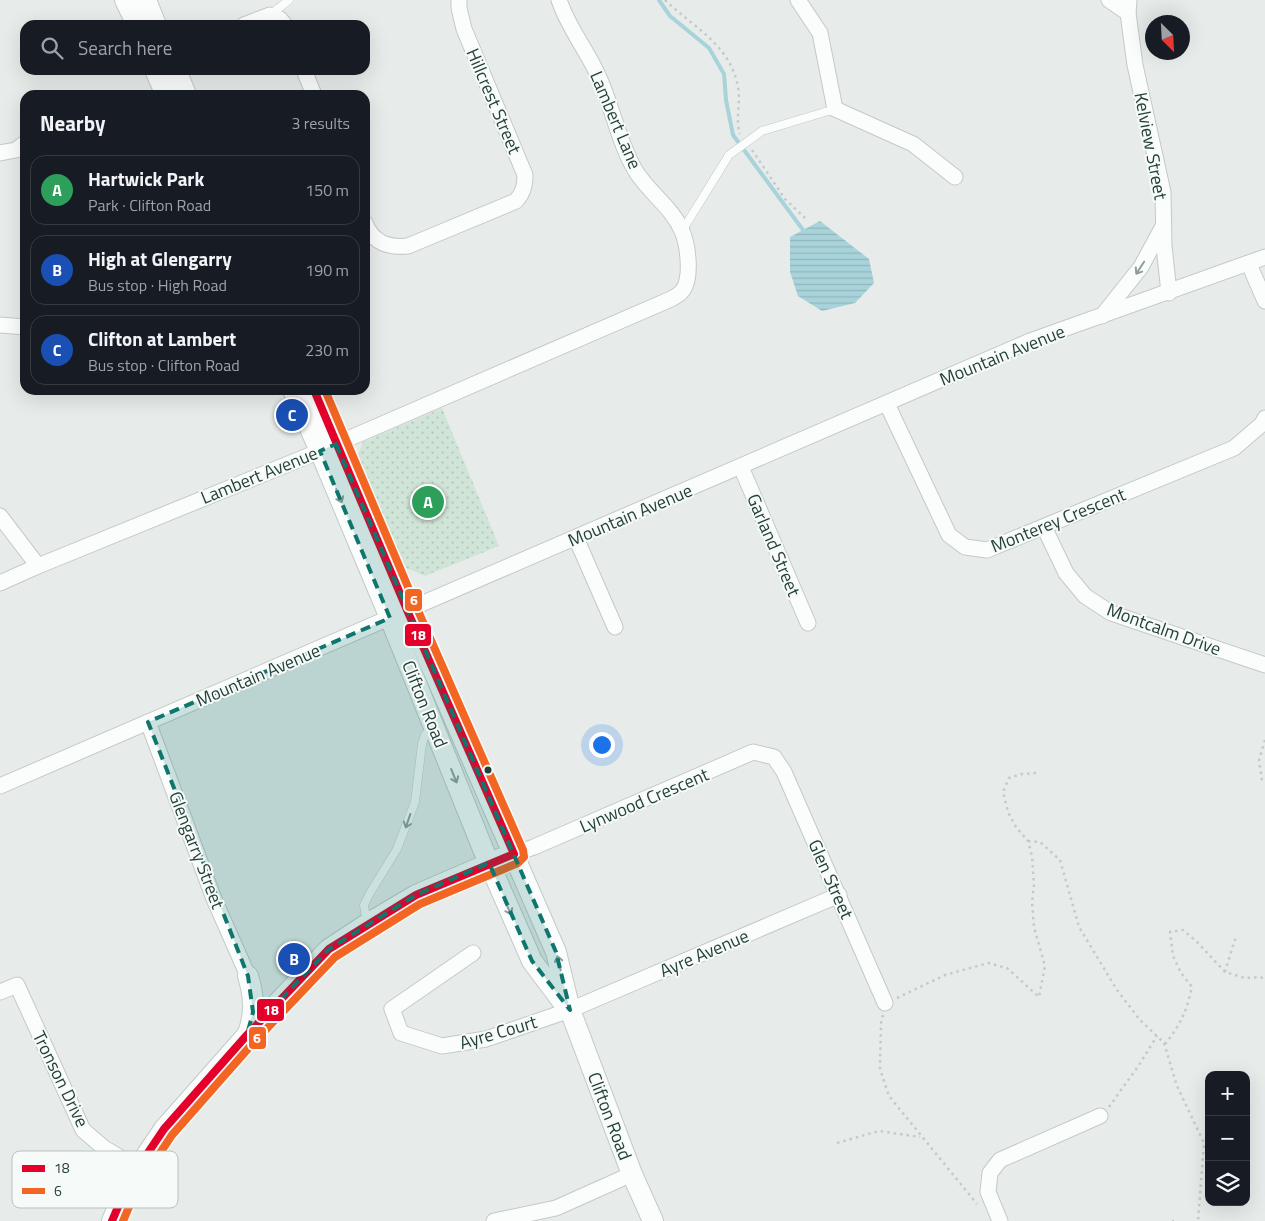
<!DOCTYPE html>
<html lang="en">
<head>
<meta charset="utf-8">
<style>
  :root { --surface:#171b24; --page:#20242c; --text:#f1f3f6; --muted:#9ea1a6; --line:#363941; --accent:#b45309 }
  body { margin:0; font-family:"Titillium Web",sans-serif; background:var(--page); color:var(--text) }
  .controls { position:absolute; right:15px; bottom:15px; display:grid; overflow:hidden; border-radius:10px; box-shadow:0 5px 20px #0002 }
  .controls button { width:45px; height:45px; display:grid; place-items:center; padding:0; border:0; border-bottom:1px solid var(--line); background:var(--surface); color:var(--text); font:25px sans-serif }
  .compass { position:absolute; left:1145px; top:15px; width:45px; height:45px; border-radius:50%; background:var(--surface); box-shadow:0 5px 20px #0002; rotate:156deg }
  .you { position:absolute; left:601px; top:744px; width:18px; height:18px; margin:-12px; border:4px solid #fff; border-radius:50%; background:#1a73e8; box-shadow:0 0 0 8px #1a73e833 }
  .badge { display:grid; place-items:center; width:32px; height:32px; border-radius:50%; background:var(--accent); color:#fff; font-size:16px; font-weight:700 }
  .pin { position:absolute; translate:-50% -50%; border:2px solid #fff; box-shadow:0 1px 5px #0006 }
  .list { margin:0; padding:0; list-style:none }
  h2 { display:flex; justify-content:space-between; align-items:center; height:65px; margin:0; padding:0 20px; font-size:21px }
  h2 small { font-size:16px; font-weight:400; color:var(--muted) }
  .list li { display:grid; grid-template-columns:32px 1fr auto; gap:15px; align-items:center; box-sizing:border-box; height:70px; margin:0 10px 10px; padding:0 10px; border:1px solid var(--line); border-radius:15px }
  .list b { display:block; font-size:19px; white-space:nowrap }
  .list p { margin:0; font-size:16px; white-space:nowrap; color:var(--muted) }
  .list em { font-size:16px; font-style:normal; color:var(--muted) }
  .icon { flex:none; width:28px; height:28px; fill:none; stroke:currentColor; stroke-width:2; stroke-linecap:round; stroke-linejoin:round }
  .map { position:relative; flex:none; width:1265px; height:1221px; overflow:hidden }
  .search { position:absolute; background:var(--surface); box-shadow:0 5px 20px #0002; left:20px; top:20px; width:350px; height:55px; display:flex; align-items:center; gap:12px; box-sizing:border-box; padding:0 18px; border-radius:15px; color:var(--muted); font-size:19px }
  .panel { position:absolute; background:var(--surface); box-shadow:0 5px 20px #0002; left:20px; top:90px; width:350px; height:305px; border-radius:15px }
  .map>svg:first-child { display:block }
</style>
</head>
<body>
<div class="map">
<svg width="1265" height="1221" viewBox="0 0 1265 1221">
  <defs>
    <pattern id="park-dots" width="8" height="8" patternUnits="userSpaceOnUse" patternTransform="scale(1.25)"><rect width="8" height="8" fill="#d0e5d7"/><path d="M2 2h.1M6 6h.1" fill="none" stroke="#b2c6b9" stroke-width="1.8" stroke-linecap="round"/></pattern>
    <pattern id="water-rules" width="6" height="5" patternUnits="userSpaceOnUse" patternTransform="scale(1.25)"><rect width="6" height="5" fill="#a8d3da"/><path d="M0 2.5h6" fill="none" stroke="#90b6bc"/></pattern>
  </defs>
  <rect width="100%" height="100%" fill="#e7ecea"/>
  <path fill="url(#park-dots)" d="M442 408 499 546 425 576 406 568 357 457 363 442Z"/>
  <path fill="url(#water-rules)" d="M820 221 869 259 874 283 855 303 822 311 798 296 790 272V237Z"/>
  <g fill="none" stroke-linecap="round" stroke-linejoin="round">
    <path stroke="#a8d3da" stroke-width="4" d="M659 0 670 16 709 48 724 74 726 100 733 135 803 230"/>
    <defs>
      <g id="service">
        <path d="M270 15 289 0"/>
        <path d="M762 131 835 109"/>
        <path d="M682 231 729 155"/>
        <path d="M367 924 364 905 370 893 397 849 415 802 422 744 425 735 432 726"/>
      </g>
      <g id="minor">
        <path d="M798 0 820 33 835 109 913 144 955 177"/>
        <path d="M1109 0 1128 13"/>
        <path d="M1129 0 1128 13 1135 65 1163 192 1164 246 1169 293"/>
        <path d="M244 25 270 15 280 19 285 25"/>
        <path d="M304 70 314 95"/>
        <path d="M0 153 16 150 25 143"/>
        <path d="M365 223C373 243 388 248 408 246L516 201C523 193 525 186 525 175L464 29 459 8V0"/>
        <path d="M1249 264 1265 301"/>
        <path d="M1102 316 1141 267 1162 228"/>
        <path d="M0 325 25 327"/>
        <path d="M887 404 949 535 965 547 987 550 1234 448 1262 424 1265 418"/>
        <path d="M741 467 808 623"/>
        <path d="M0 516 38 566"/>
        <path d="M1044 527 1066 573 1085 596 1111 613 1265 665"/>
        <path d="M576 538 615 627"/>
        <path d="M0 583 38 566 320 451 671 299C675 297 680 294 683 290 692 277 688 245 682 231 672 207 648 192 635 170 617 139 612 103 596 71 584 46 568 27 559 0"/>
        <path d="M148 722 214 899 248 976"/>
        <path d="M0 786 1030 341 1265 257"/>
        <path d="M514 854 534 847 753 752 774 757 784 772 885 1003"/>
        <path d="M473 953 392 1009 401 1033 442 1046 486 1039 570 1010 839 895"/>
        <path d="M0 992 17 985 83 1130 104 1148 138 1168"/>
        <path d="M494 1221 556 1208 632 1174"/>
        <path d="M1000 1221 988 1192 990 1173 1000 1160 1100 1116"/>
      </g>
      <g id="secondary">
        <path d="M125 0 137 25"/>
        <path d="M146 0 156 25"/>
        <path d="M155 70 166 95"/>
        <path d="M176 70 186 95"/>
        <path d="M293 390 320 451 390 618 483 849 532 961 565 1005"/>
        <path d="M314 390 407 610 556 952 570 1010 632 1174 653 1221"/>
        <path d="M248 1033C255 1015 254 995 248 976"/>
        <path d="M112 1221 129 1181 164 1129 247 1035 329 949 367 924 416 895 502 858"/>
      </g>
    </defs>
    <use href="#service" stroke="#c4c9c7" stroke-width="9"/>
    <use href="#minor" stroke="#c4c9c7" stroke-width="17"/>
    <use href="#secondary" stroke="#c2cac7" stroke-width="22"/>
    <g stroke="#c2cbc9" stroke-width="2.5" stroke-dasharray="2.5 4" stroke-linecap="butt">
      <path d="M665 0C694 28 730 44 738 87 741 103 735 119 740 134"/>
      <path d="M752 150 785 199 805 218"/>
      <path d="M1265 740 1259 760 1262 781 1265 782"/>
      <path d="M1028 841 1040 842 1060 860 1079 927 1117 990 1140 1020 1164 1043H1166C1182 1022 1186 1012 1192 987L1181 973 1173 956 1170 932 1183 930 1198 943 1225 972 1245 978 1260 977 1265 979"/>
      <path d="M1225 972 1236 936"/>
      <path d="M897 998 945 975 988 963 1007 968 1039 997 1045 966 1034 927 1032 902 1034 885 1032 856 1028 841 1016 827 1008 812 1003 792 1009 778 1022 774 1036 773"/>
      <path d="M883 1015 881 1023 880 1069 889 1096 977 1204"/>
      <path d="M1164 1043 1177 1086 1204 1143 1198 1221"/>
      <path d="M1109 1107 1139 1065 1157 1036"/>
      <path d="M837 1143 879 1131 920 1137"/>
      <path d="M1172 1221H1174"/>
    </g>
    <use href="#service" stroke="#fbfcfc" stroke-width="8"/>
    <use href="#minor" stroke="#fbfcfc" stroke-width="15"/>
    <use href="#secondary" stroke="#fbfcfc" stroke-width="20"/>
    <defs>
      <path id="service-bridge" d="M729 155 762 131"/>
    </defs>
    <use href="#service-bridge" stroke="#c4c9c7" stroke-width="9" stroke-linecap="butt"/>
    <use href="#service-bridge" stroke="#fbfcfc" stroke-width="8"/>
    <defs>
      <path id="bus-1" d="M112 1221 129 1181 164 1129 247 1035 329 949 416 895 514 854 407 610 314 390"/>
      <path id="bus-2" d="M123 1221 138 1186 172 1135 254 1042 335 957 420 904 518 863 524 857 523 850 416 606 325 390"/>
    </defs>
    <use href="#bus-1" stroke="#f6faf8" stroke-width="11"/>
    <use href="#bus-2" stroke="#f6faf8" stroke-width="11"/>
    <use href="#bus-1" stroke="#e4002b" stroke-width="8"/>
    <use href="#bus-2" stroke="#f26522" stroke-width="8"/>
  </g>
  <defs><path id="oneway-shaft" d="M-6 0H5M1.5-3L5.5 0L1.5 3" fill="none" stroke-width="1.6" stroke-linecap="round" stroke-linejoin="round" transform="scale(1.25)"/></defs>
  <g stroke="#909e9a">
    <use href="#oneway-shaft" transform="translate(1140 268) rotate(123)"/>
    <use href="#oneway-shaft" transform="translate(339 496) rotate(67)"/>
    <use href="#oneway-shaft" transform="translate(454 776) rotate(68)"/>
    <use href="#oneway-shaft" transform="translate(408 821) rotate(109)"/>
    <use href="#oneway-shaft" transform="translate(508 908) rotate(66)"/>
    <use href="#oneway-shaft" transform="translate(559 963) rotate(-103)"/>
  </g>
  <path fill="#0f766e" fill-opacity="0.2" stroke="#0f766e" stroke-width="4" stroke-dasharray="10 6" stroke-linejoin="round" d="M336 444 556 952 570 1010 532 961 489 863 416 895 329 949 247 1035 253 1012 248 976 148 722 390 618 320 451Z"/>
  <circle fill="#244039" stroke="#f6faf8" stroke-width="2" cx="488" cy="770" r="4.5"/>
  <g text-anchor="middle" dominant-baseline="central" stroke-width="4" stroke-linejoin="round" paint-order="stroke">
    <g font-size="18" fill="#244039" stroke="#f6faf8">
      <text transform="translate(494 101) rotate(67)">Hillcrest Street</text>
      <text transform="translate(616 120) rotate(67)">Lambert Lane</text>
      <text transform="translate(1151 146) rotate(79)">Kelview Street</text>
      <text transform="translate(1002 355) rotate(-22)">Mountain Avenue</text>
      <text transform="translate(259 475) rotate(-22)">Lambert Avenue</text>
      <text transform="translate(630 515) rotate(-23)">Mountain Avenue</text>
      <text transform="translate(1058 520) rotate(-22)">Monterey Crescent</text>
      <text transform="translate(774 545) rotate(67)">Garland Street</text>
      <text transform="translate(1164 629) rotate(20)">Montcalm Drive</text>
      <text transform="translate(258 675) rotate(-23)">Mountain Avenue</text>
      <text transform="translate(425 704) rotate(68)">Clifton Road</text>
      <text transform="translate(644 800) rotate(-23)">Lynwood Crescent</text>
      <text transform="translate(197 850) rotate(69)">Glengarry Street</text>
      <text transform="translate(831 879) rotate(66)">Glen Street</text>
      <text transform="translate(704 953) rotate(-23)">Ayre Avenue</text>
      <text transform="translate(498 1032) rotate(-16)">Ayre Court</text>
      <text transform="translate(61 1079) rotate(64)">Tronson Drive</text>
      <text transform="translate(610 1116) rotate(69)">Clifton Road</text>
    </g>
  </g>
  <rect x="12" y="1151" width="166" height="57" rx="8" fill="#f6faf8" stroke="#b7c2bf" stroke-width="1"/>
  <rect x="22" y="1165" width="23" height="7" fill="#e4002b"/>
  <rect x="22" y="1188" width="23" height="6" fill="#f26522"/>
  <g font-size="14" fill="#244039">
    <text x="54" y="1173">18</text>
    <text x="54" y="1196">6</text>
  </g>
  <g stroke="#f6faf8" stroke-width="2">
    <rect x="404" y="588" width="19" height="24" rx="5" fill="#f26522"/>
    <rect x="404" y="623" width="28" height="24" rx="5" fill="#e4002b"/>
    <rect x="256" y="998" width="29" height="24" rx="5" fill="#e4002b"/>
    <rect x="248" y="1026" width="19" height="24" rx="5" fill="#f26522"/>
  </g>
  <g font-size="14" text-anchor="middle" font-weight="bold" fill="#fff">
    <text x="414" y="605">6</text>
    <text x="418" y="640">18</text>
    <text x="271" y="1015">18</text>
    <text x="257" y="1043">6</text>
  </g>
</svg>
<div class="controls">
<button>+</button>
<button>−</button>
<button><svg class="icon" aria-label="layers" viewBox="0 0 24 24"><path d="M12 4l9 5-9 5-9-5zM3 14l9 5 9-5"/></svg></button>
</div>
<svg class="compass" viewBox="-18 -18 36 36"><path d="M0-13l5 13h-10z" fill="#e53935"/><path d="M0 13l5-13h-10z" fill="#9ea1a6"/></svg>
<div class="you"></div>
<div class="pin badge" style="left:428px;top:502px;background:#2e9e5b">A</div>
<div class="pin badge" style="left:294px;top:959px;background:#1a4fb4">B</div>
<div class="pin badge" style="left:292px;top:415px;background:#1a4fb4">C</div>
<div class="search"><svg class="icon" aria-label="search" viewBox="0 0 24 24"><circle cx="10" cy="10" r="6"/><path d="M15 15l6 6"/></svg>Search here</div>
<section class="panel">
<h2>Nearby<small>3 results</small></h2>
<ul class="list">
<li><span class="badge" style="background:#2e9e5b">A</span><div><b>Hartwick Park</b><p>Park · Clifton Road</p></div><em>150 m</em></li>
<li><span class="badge" style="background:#1a4fb4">B</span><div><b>High at Glengarry</b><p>Bus stop · High Road</p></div><em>190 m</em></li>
<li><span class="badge" style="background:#1a4fb4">C</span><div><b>Clifton at Lambert</b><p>Bus stop · Clifton Road</p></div><em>230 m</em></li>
</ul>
</section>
</div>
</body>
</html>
